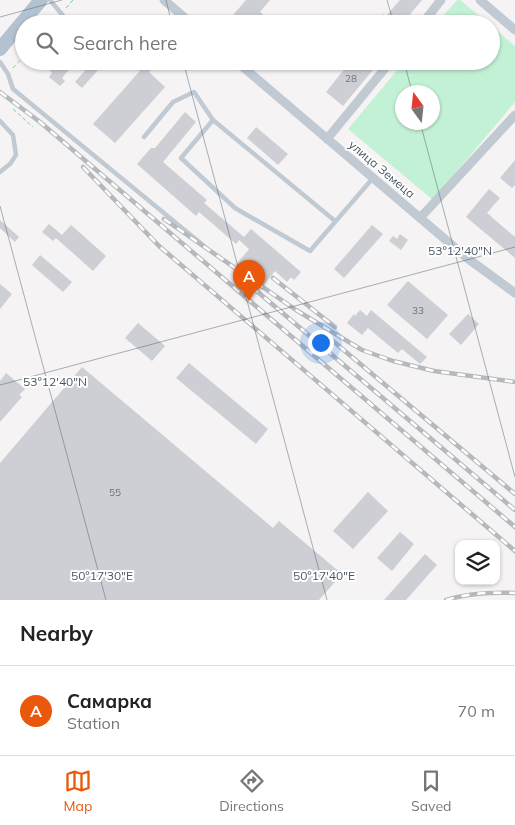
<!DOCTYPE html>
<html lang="en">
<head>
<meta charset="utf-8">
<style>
  :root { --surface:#fff; --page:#f2f2f2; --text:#222; --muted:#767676; --line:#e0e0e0; --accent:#ea580c }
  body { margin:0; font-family:Mulish,sans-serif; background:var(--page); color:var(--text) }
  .controls { position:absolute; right:15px; bottom:15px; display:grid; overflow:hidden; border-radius:10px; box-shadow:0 1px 4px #0004 }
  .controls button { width:45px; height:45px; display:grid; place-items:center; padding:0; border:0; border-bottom:1px solid var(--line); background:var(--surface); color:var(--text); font:25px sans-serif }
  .compass { position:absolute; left:395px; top:85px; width:45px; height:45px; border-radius:50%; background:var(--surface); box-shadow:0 1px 4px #0004; rotate:345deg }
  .you { position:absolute; left:320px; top:342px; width:18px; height:18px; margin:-12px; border:4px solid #fff; border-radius:50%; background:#1a73e8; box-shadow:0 0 0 8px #1a73e833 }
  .badge { display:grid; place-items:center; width:32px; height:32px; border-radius:50%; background:var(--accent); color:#fff; font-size:16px; font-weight:700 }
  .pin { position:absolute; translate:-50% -41px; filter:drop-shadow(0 1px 2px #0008) }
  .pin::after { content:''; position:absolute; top:26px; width:18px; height:15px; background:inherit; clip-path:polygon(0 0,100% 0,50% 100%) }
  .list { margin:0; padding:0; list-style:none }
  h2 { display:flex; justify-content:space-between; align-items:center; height:65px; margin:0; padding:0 20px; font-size:21px }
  h2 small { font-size:16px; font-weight:400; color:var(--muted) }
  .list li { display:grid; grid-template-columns:32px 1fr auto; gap:15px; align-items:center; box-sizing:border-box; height:90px; padding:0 20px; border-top:1px solid var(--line) }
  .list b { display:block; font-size:19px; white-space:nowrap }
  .list p { margin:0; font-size:16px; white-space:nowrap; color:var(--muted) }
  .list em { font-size:16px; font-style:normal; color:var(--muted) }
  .icon { flex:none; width:28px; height:28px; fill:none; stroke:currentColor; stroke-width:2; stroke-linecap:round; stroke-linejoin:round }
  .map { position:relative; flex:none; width:515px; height:600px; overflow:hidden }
  .search { position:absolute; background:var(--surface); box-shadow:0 1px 4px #0004; left:15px; right:15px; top:15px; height:55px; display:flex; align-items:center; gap:12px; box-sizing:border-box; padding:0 18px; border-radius:28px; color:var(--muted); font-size:19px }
  .sheet { height:155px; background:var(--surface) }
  nav { display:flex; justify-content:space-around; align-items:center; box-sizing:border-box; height:70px; border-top:1px solid var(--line); background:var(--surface); font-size:14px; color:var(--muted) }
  nav a { display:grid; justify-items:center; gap:2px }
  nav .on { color:var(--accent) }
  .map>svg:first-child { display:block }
</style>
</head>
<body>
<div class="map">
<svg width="515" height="600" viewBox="0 0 515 600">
  <rect width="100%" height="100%" fill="#f5f3f3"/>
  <g fill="#c3f1d5" fill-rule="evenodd">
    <path d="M457 0H460L489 24H436Z"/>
    <path d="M491 26 515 46V102L433 200 348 129 405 61H491ZM402 92H432V122H402Z"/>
  </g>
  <g fill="#cdcfd5">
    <path d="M246 0H270L260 12 274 24H243L233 15Z"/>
    <path d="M400 0H422L402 24H375L383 14 386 16Z"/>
    <path d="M58 61H76L62 78 65 81 60 86 49 77 52 73 50 71Z"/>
    <path d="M93 61H106L82 88 75 82Z"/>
    <path d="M141 61H159L149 72 165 87 115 143 93 124 145 65Z"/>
    <path d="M351 61H373L377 65 343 106 326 92Z"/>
    <path d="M185 112 196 122 163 162 207 200 204 203 244 237 251 229 301 272 294 280 291 277 287 282 275 271 263 286 236 265 249 249 239 240 236 244 199 212 196 216 137 164 151 148H155Z"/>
    <path d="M256 127 288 154 278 165 247 138Z"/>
    <path d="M515 160V185L512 188 500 178Z"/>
    <path d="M489 189 500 198 487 213 515 237V258L466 217Z"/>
    <path d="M0 220 19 237 15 242 0 228Z"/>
    <path d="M49 224 62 235 71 225 106 256 93 271 56 238 53 241 42 232Z"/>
    <path d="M372 225 383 234 344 278 334 269Z"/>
    <path d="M400 234 408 240 401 250 389 241 393 236 397 239Z"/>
    <path d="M40 255 72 282 63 292 32 265Z"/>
    <path d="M408 281 448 315 427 339 387 305Z"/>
    <path d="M0 284 12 294 0 309Z"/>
    <path d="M360 310 367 316 371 310 427 357 420 364 402 349 398 353 368 328 362 335 347 323 354 314 355 316Z"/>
    <path d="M468 314 479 324 461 345 449 334Z"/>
    <path d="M138 323 165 346 152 361 125 338Z"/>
    <path d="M189 363 268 429 256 444 176 378Z"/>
    <path d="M82 367 273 528 279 521 342 574 319 600H0V463Z"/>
    <path d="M6 373 25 389 19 395 22 397 0 422V381Z"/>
    <path d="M368 492 388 511 353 549 333 531Z"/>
    <path d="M400 532 414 544 392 571 377 558Z"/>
    <path d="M425 554 437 565 406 600H384Z"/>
  </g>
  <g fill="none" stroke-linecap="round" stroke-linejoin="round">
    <g stroke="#7ad0a6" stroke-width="1" stroke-dasharray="4 2.5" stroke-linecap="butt">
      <path d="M66 8 73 0"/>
      <path d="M52 24 57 19"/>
      <path d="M13 68 24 56"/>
      <path d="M13 109 33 127"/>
    </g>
    <g stroke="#c1cad2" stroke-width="4.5">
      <path d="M50 0 70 24"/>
      <path d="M14 34 24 40"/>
      <path d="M0 62 8 74 13 89 204 246"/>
      <path d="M0 121 13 135 16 155 10 164 0 172"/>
      <path d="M144 137 173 102 194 92 213 120"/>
      <path d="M335 221 213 120 181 158 235 208 310 251 373 178"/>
    </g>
    <g stroke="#c1cad2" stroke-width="9">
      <path d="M164 0 192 24"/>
      <path d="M480 0 515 30"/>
      <path d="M422 24 441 0"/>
      <path d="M236 61 467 258 515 293"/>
      <path d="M327 139 391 61"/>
      <path d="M420 218 515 115"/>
    </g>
    <path stroke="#b3c2d1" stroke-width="14" d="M0 49 41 0"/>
    <defs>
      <g id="rail">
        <path d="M0 92 40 122 515 527"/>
        <path d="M83 167 159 246 515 551"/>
        <path d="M164 219 296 310 362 350 393 361 434 371 515 382"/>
        <path d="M273 278 335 327"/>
        <path d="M252 287 515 510"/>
        <path d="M327 336 515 494"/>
        <path d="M446 600C469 593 491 592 515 593"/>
      </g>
    </defs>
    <use href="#rail" stroke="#b5b8bd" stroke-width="4.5"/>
    <use href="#rail" stroke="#fff" stroke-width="2.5" stroke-dasharray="8" stroke-linecap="butt"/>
  </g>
  <path fill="none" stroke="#4a5661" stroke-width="1" stroke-opacity="0.45" d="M166 0 172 24M387 0 394 24M0 17 62 0M183 61 327 600M404 61 412 92M420 122 515 477M0 206 106 600M0 385 515 247"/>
  <g text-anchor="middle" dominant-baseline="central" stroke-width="4" stroke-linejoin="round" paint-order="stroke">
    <g font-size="10" fill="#6b747e">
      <text x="351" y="78">28</text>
      <text x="418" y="310">33</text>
      <text x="115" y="492">55</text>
    </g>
    <g font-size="12" fill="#4a5661" stroke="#fff">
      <text transform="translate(382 169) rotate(40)">улица Земеца</text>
    </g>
  </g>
  <g font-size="12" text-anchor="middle" fill="#4a5661" stroke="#fff" stroke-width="4" stroke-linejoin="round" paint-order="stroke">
    <text x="460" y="255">53°12'40"N</text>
    <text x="55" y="386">53°12'40"N</text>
    <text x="102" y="580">50°17'30"E</text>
    <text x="324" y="580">50°17'40"E</text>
  </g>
</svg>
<div class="controls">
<button><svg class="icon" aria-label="layers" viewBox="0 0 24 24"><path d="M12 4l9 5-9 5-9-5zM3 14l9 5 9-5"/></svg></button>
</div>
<svg class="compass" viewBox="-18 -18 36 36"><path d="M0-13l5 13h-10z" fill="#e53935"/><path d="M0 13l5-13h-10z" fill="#767676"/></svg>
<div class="you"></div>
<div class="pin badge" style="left:249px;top:301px">A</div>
<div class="search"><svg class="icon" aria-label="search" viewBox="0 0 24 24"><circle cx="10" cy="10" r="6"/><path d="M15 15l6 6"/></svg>Search here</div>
</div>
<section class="sheet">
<h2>Nearby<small></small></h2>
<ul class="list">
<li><span class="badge">A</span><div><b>Самарка</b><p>Station</p></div><em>70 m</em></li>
</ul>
</section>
<nav>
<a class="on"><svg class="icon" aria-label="map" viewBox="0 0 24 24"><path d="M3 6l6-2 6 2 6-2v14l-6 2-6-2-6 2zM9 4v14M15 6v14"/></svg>Map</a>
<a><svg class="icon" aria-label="directions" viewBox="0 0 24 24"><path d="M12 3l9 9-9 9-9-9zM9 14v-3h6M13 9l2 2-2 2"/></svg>Directions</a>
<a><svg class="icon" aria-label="saved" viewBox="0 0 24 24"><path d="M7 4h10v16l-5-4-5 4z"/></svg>Saved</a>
</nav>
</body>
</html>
